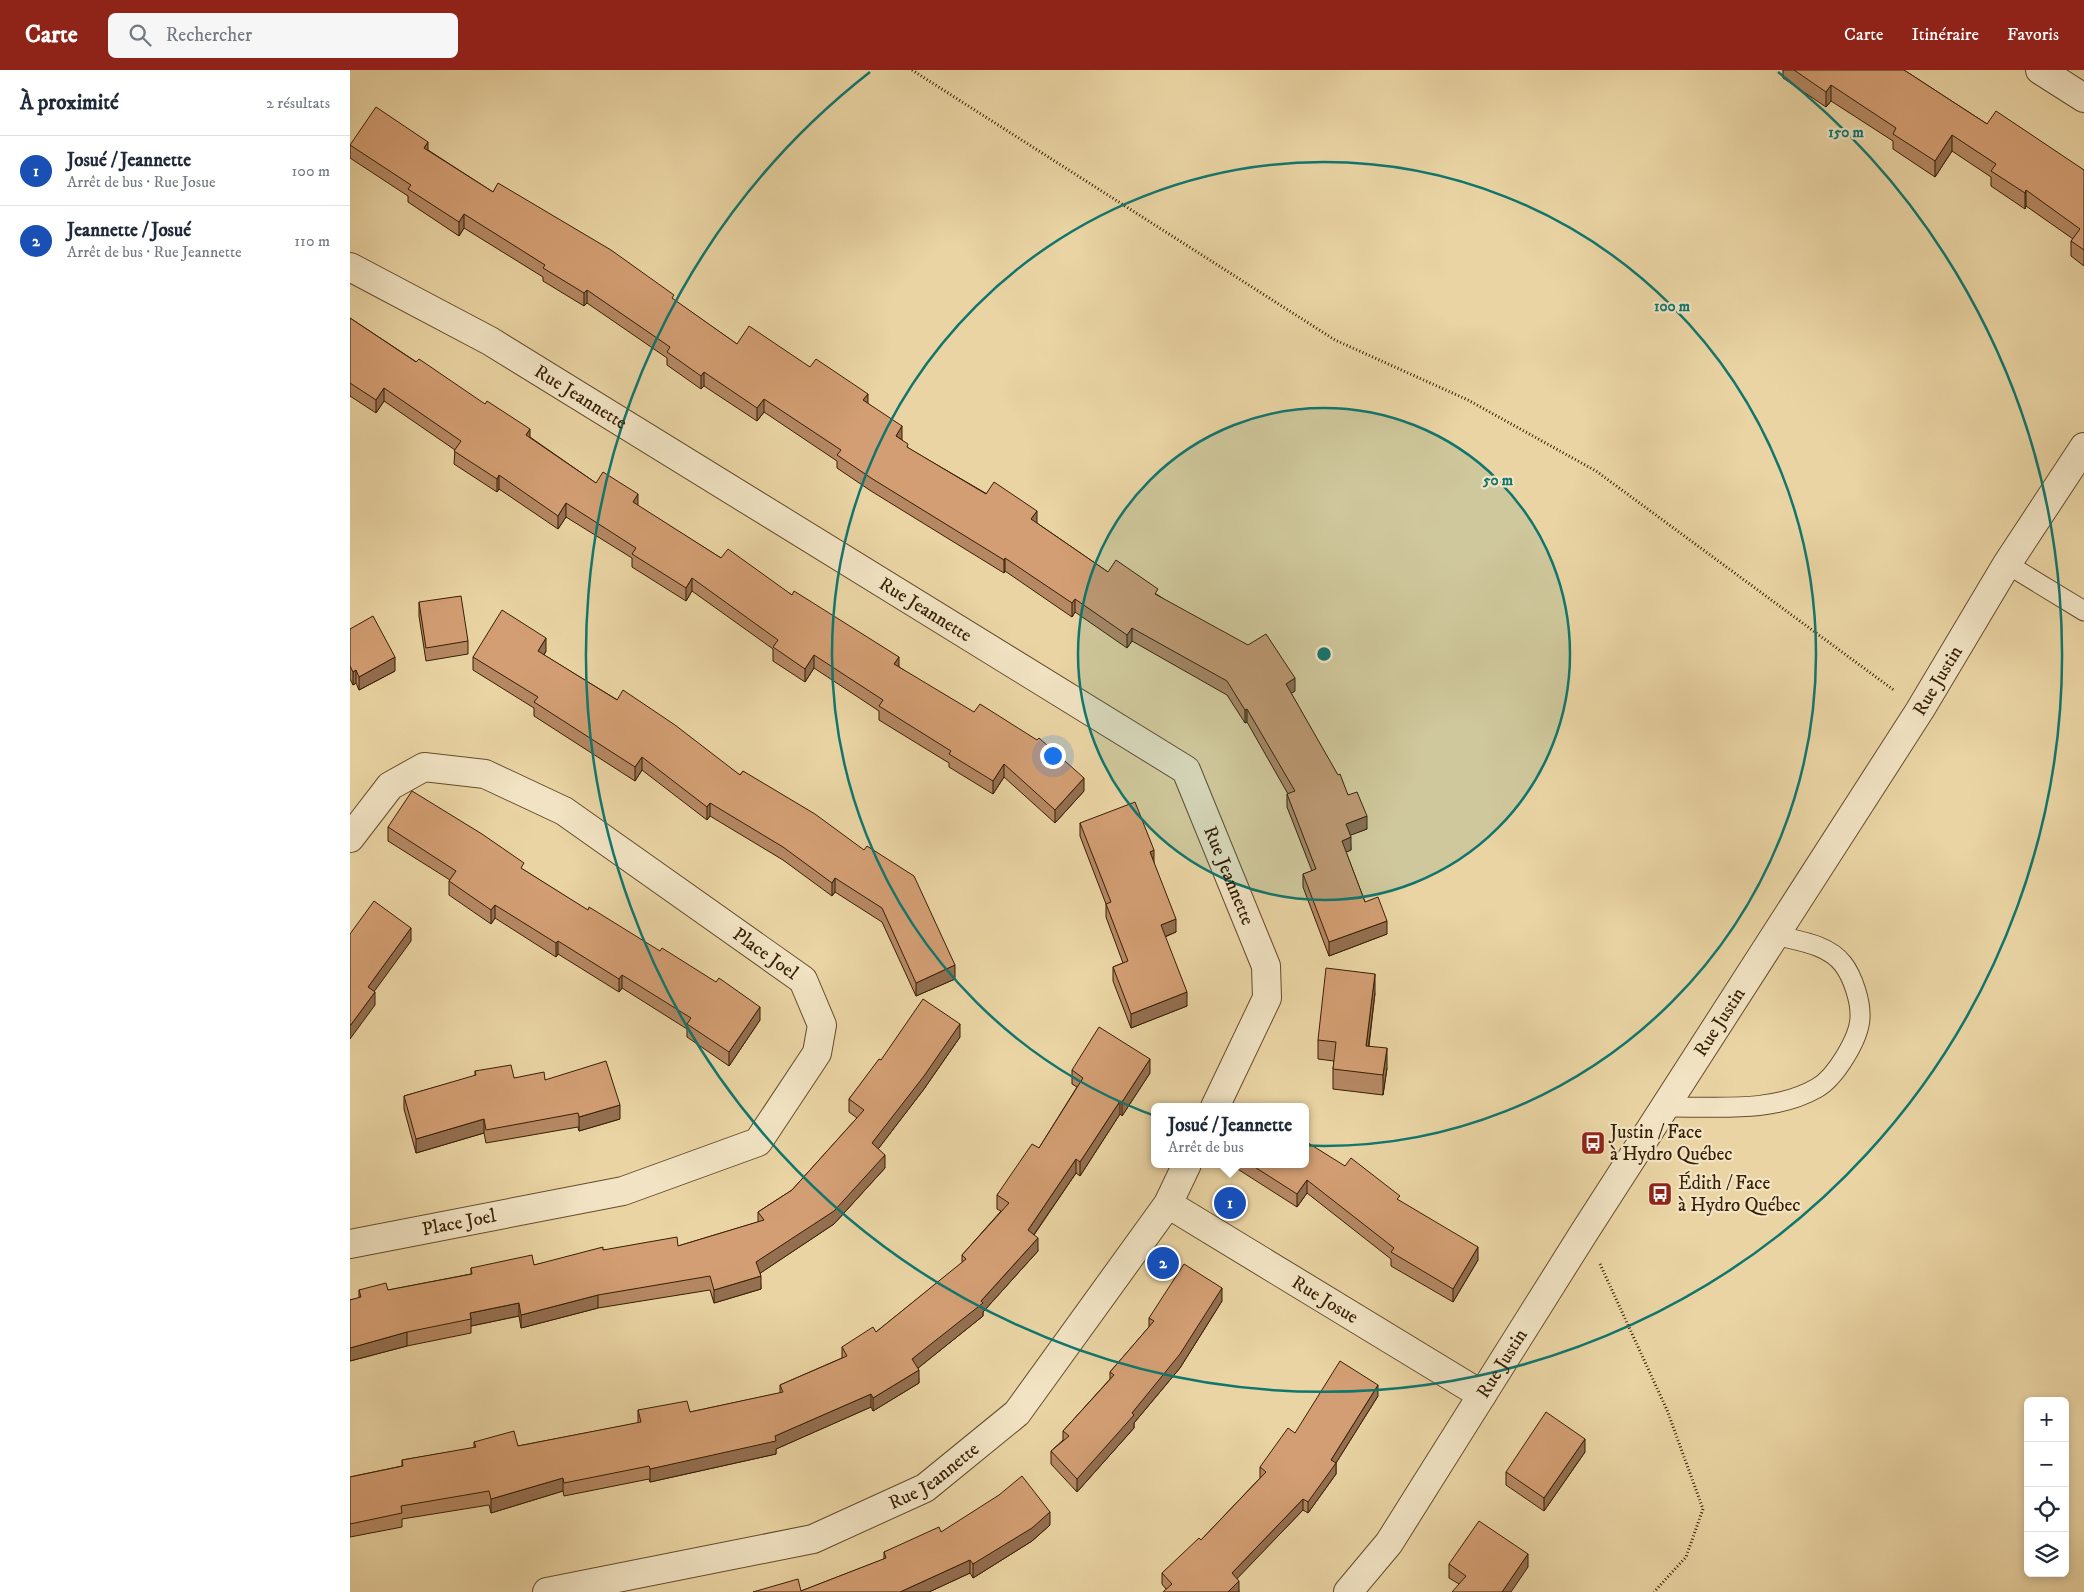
<!DOCTYPE html>
<html lang="fr">
<head>
<meta charset="utf-8">
<style>
  :root { --surface:#fff; --page:#f6f6f7; --text:#1f2937; --muted:#747a83; --line:#e0e1e3; --accent:#8f2418 }
  body { margin:0; font-family:"IM FELL DW Pica",serif; background:var(--page); color:var(--text) }
  .controls { position:absolute; right:15px; bottom:15px; display:grid; overflow:hidden; border-radius:8px; box-shadow:0 2px 8px #0003 }
  .controls button { width:45px; height:45px; display:grid; place-items:center; padding:0; border:0; border-bottom:1px solid var(--line); background:var(--surface); color:var(--text); font:25px sans-serif }
  .you { position:absolute; left:702px; top:685px; width:18px; height:18px; margin:-12px; border:4px solid #fff; border-radius:50%; background:#1a73e8; box-shadow:0 0 0 8px #1a73e833 }
  .badge { display:grid; place-items:center; width:32px; height:32px; border-radius:50%; background:var(--accent); color:#fff; font-size:16px; font-weight:700 }
  .pin { position:absolute; translate:-50% -50%; border:2px solid #fff; box-shadow:0 1px 5px #0006 }
  .popup { position:absolute; left:801px; top:1033px; width:158px; height:65px; box-sizing:border-box; display:grid; place-content:center; border-radius:8px; background:var(--surface); filter:drop-shadow(0 1px 4px #0005); font-size:16px; white-space:nowrap; color:var(--muted) }
  .popup b { font-size:19px; color:var(--text) }
  .popup::after { content:''; position:absolute; left:50%; top:100%; margin-left:-10px; border:10px solid transparent; border-top-color:var(--surface) }
  .list { margin:0; padding:0; list-style:none }
  h2 { display:flex; justify-content:space-between; align-items:center; height:65px; margin:0; padding:0 20px; font-size:21px }
  h2 small { font-size:16px; font-weight:400; color:var(--muted) }
  .list li { display:grid; grid-template-columns:32px 1fr auto; gap:15px; align-items:center; box-sizing:border-box; height:70px; padding:0 20px; border-top:1px solid var(--line) }
  .list b { display:block; font-size:19px; white-space:nowrap }
  .list p { margin:0; font-size:16px; white-space:nowrap; color:var(--muted) }
  .list em { font-size:16px; font-style:normal; color:var(--muted) }
  .icon { flex:none; width:28px; height:28px; fill:none; stroke:currentColor; stroke-width:2; stroke-linecap:round; stroke-linejoin:round }
  .map { position:relative; flex:none; width:1734px; height:1522px; overflow:hidden }
  header { display:flex; align-items:center; gap:30px; box-sizing:border-box; height:70px; padding:0 25px; background:var(--accent); color:#fff }
  header strong { font-size:24px }
  nav { display:flex; gap:28px; margin-inline-start:auto; font-size:18px }
  .search { width:350px; height:45px; background:var(--page); display:flex; align-items:center; gap:12px; box-sizing:border-box; padding:0 18px; border-radius:8px; color:var(--muted); font-size:19px }
  main { display:flex }
  aside { flex:1; background:var(--surface) }
  .map>svg:first-child { display:block }
</style>
</head>
<body>
<header>
<strong>Carte</strong>
<div class="search"><svg class="icon" aria-label="search" viewBox="0 0 24 24"><circle cx="10" cy="10" r="6"/><path d="M15 15l6 6"/></svg>Rechercher</div>
<nav><a>Carte</a><a>Itinéraire</a><a>Favoris</a></nav>
</header>
<main>
<aside>
<h2>À proximité<small>2 résultats</small></h2>
<ul class="list">
<li><span class="badge" style="background:#1a4fb4">1</span><div><b>Josué / Jeannette</b><p>Arrêt de bus · Rue Josue</p></div><em>100 m</em></li>
<li><span class="badge" style="background:#1a4fb4">2</span><div><b>Jeannette / Josué</b><p>Arrêt de bus · Rue Jeannette</p></div><em>110 m</em></li>
</ul>
</aside>
<div class="map">
<svg width="1734" height="1522" viewBox="0 0 1734 1522">
  <rect width="100%" height="100%" fill="#ead4a3"/>
  <filter id="stains"><feTurbulence type="fractalNoise" baseFrequency=".004" numOctaves="4"/><feColorMatrix values="0 0 0 0 .2 0 0 0 0 .09 0 0 0 0 .02 0 0 0 .5 -.17"/></filter>
  <radialGradient id="worn" r=".72"><stop offset=".6" stop-color="#630" stop-opacity="0"/><stop offset="1" stop-color="#630" stop-opacity=".3"/></radialGradient>
  <g fill="none" stroke-linecap="round" stroke-linejoin="round">
    <defs>
      <g id="lane">
        <path d="M1657 494 1734 541"/>
        <path d="M1314 1037C1365 1036 1422 1044 1467 1018 1485 1008 1509 969 1510 948 1511 932 1503 907 1493 894 1478 874 1448 871 1425 865"/>
      </g>
      <g id="street">
        <path d="M1690 0 1734 28"/>
        <path id="s1" d="M0 197 140 271 836 700 916 896 917 928 865 1037"/>
        <path id="s2" d="M0 768 40 716 74 697 135 704 214 741 453 910 472 955 467 983 408 1072 273 1121 0 1174"/>
        <path id="s3" d="M818 1134 1132 1325"/>
        <path id="s4" d="M197 1522 463 1469 575 1418 667 1343 818 1134 837 1094"/>
        <path id="s5" d="M998 1522 1039 1473 1235 1161 1570 640 1657 494 1734 377"/>
      </g>
    </defs>
    <use href="#lane" stroke="#644c2c" stroke-width="21"/>
    <use href="#street" stroke="#644c2c" stroke-width="30"/>
    <g stroke="#371f05" stroke-width="3" stroke-dasharray="1 2.5" stroke-linecap="butt">
      <path d="M562 0 985 270 1118 330 1246 401 1545 621"/>
      <path d="M1250 1194 1317 1340 1353 1439 1336 1487 1304 1522"/>
    </g>
    <use href="#lane" stroke="#f1e3c3" stroke-width="19"/>
    <use href="#street" stroke="#f1e3c3" stroke-width="28"/>
  </g>
  <g fill="#b58863" stroke="#371f05">
    <path d="M1433 0H1554L1637 54 1734 100V196L1721 186V171L1723 169 1676 136 1675 139 1641 116V107L1602 81 1585 107 1543 79V71L1481 31 1476 37 1433 8Z"/>
    <path d="M0 75 78 80 143 122 324 230 387 274 460 297 518 333 552 370 558 378 687 453 758 502 808 525 945 621 941 623 1017 759 1000 765 1001 780 996 782 1015 832 1037 864 979 886 953 817V804L962 801 937 737V724H938L897 652 895 653 877 625 782 571 777 578 725 542 722 547 655 501 654 503 521 421 487 398V391L414 342 407 351 354 316 351 319 317 295V288L237 233 234 236 193 211V207L114 158 109 166 58 132V126L0 88Z"/>
    <path d="M0 248 180 367 246 413 288 436 371 488 442 525 734 721 705 753 654 707 643 724 599 697V693L529 650V641L464 598 455 612 423 591V579L342 521 336 531 282 497V488L216 447 208 459 149 419 147 422 104 394 105 380 34 331 26 343 0 326Z"/>
    <path d="M69 532 118 571V584L76 591 69 546Z"/>
    <path d="M0 559 45 601 9 620 6 613 3 615 0 609Z"/>
    <path d="M196 581 194 585 390 705 393 701 605 909 566 926 532 852 485 822 482 826 433 790 360 746 357 750 292 700 285 711 184 646V638L123 600V587Z"/>
    <path d="M730 753 804 793 826 862 815 867 837 936 781 958 763 911V897L773 893 756 847V834L730 766Z"/>
    <path d="M38 757 174 800 410 950 379 996 337 967V959L272 918 269 922 208 884 206 887 145 848 141 854 99 825V811L100 810 38 771Z"/>
    <path d="M1025 923 1019 976 1037 998 1033 1025 983 1019V999L984 991 968 989V970Z"/>
    <path d="M610 967 574 1019 528 1079 535 1098 484 1154 410 1203 411 1219 364 1233 360 1220 248 1238 171 1258 169 1246 121 1256V1263L57 1276 0 1291V1230L9 1228V1220H38L121 1204V1198L184 1195 253 1180 328 1176 408 1152V1142L442 1120 507 1048 499 1042V1029L531 990Z"/>
    <path d="M722 1000 800 1003 772 1046 770 1044 730 1106 726 1103 684 1165 688 1181 633 1242V1246L568 1298 569 1313 523 1341 521 1337 426 1379V1384L300 1412 299 1409 214 1426 213 1421 141 1443 139 1435 52 1449V1457L0 1467V1407L52 1396V1390L124 1378V1372L168 1376 288 1353V1340L340 1342 430 1323V1315L492 1288V1277L526 1262 612 1193V1185L651 1141 647 1139V1125L689 1078 727 1017 722 1014Z"/>
    <path d="M125 1001 164 1008 195 1010 270 1049 229 1061 228 1057 136 1073 134 1063 66 1083 54 1039V1026L125 1006Z"/>
    <path d="M886 1094H955L1050 1131 1128 1190 1103 1232 1041 1196V1189L957 1123 947 1137 886 1098Z"/>
    <path d="M872 1231 830 1298 784 1353V1358L727 1422 701 1394V1381L713 1370V1361L760 1309V1302L799 1257V1248Z"/>
    <path d="M1028 1326 986 1393V1404L958 1443 953 1440 887 1508 889 1522 816 1519 812 1514V1503L851 1470 910 1408V1397L945 1363Z"/>
    <path d="M1235 1382 1194 1441 1156 1415V1402Z"/>
    <path d="M700 1455 682 1471 623 1508 620 1503 579 1522H403L451 1521 534 1489V1482L591 1462Z"/>
    <path d="M1099 1494 1178 1497 1109 1514 1099 1508Z"/>
  </g>
  <g fill="#946f50" stroke="#371f05">
    <path d="M1481 15V31L1476 37V22Z"/>
    <path d="M1602 65V81L1585 107V91Z"/>
    <path d="M78 72V85L74 78Z"/>
    <path d="M1676 120V136L1675 139V123Z"/>
    <path d="M114 144V158L109 166V152Z"/>
    <path d="M237 220V233L234 236V223Z"/>
    <path d="M354 302V316L351 319V306Z"/>
    <path d="M34 318V331L26 343V330Z"/>
    <path d="M518 324V337L513 330Z"/>
    <path d="M414 329V342L407 351V338Z"/>
    <path d="M552 356V370L546 366Z"/>
    <path d="M180 359V373L176 365Z"/>
    <path d="M149 405V419L147 422V409Z"/>
    <path d="M288 424V437L283 432Z"/>
    <path d="M216 433V447L208 459V446Z"/>
    <path d="M687 441V454L681 449Z"/>
    <path d="M655 488V501L654 503V490Z"/>
    <path d="M342 508V521L336 531V518Z"/>
    <path d="M725 529V542L722 547V533Z"/>
    <path d="M782 558V571L777 578V565Z"/>
    <path d="M196 568V581L188 594V581Z"/>
    <path d="M464 585V598L455 612V599Z"/>
    <path d="M45 587V601L9 620V607Z"/>
    <path d="M549 587V600L544 594Z"/>
    <path d="M6 600V613L3 615V602Z"/>
    <path d="M945 608V621L936 627V614Z"/>
    <path d="M897 639V652L895 653V640Z"/>
    <path d="M292 687V700L285 711V697Z"/>
    <path d="M654 694V707L643 724V711Z"/>
    <path d="M734 708V721L705 753V740Z"/>
    <path d="M360 733V746L357 750V737Z"/>
    <path d="M1017 746V759L996 767V754Z"/>
    <path d="M1001 767V780L992 784V771Z"/>
    <path d="M804 780V793L800 782Z"/>
    <path d="M485 808V822L482 826V813Z"/>
    <path d="M145 835V848L141 854V840Z"/>
    <path d="M826 849V862L811 868V855Z"/>
    <path d="M1037 851V864L979 886V872Z"/>
    <path d="M61 858V871L18 930V917Z"/>
    <path d="M208 871V884L206 887V873Z"/>
    <path d="M605 895V909L566 926V913Z"/>
    <path d="M1025 904V923L1016 996V976Z"/>
    <path d="M272 905V918L269 922V909Z"/>
    <path d="M25 922V935L0 969V956Z"/>
    <path d="M837 922V936L781 958V944Z"/>
    <path d="M410 937V950L379 996V982Z"/>
    <path d="M610 954V967L574 1019 522 1087V1073Z"/>
    <path d="M1037 978V998L1033 1025V1005Z"/>
    <path d="M800 989V1003L772 1046V1032Z"/>
    <path d="M770 1031V1044L730 1106V1092Z"/>
    <path d="M270 1035V1049L229 1061V1047Z"/>
    <path d="M134 1049V1063L66 1083V1069Z"/>
    <path d="M535 1085V1098L484 1154 406 1206V1192Z"/>
    <path d="M726 1089V1103L678 1173V1160Z"/>
    <path d="M957 1110V1123L947 1137V1124Z"/>
    <path d="M688 1168V1181L633 1242V1246L562 1303V1289L631 1231Z"/>
    <path d="M1128 1177V1190L1103 1232V1219Z"/>
    <path d="M411 1206V1219L364 1233V1220Z"/>
    <path d="M872 1218V1231L830 1298 784 1353V1358L727 1422V1409L782 1343Z"/>
    <path d="M248 1225V1238L171 1258V1245Z"/>
    <path d="M169 1233V1246L121 1256V1249L120 1243Z"/>
    <path d="M57 1262V1276L0 1291V1278Z"/>
    <path d="M569 1300V1313L523 1341V1328Z"/>
    <path d="M1028 1315V1326L986 1393V1404L958 1443V1432L981 1390Z"/>
    <path d="M521 1324V1337L426 1379V1384L300 1412V1399L425 1366Z"/>
    <path d="M1235 1369V1382L1194 1441V1428Z"/>
    <path d="M213 1408V1421L141 1443V1429Z"/>
    <path d="M953 1429V1440L882 1514V1503Z"/>
    <path d="M700 1442V1455L682 1471 623 1508V1494Z"/>
    <path d="M1178 1484V1497L1161 1522H1152Z"/>
    <path d="M620 1490V1503L579 1522H550Z"/>
    <path d="M889 1511V1522H878Z"/>
  </g>
  <g fill="#d39e73" stroke="#371f05">
    <path d="M1444 0H1554L1637 54 1646 41 1734 100V180L1721 171 1730 159 1676 120 1675 123 1641 101 1646 94 1602 65 1585 91 1543 64 1546 58 1481 15 1476 22Z"/>
    <path d="M26 37 78 72 74 78 143 122 148 113 261 180 324 225 322 228 387 274 399 256 460 297 466 289 518 324 513 330 552 356 546 366 558 374 557 377 636 424 644 412 687 441 681 449 758 502 766 490 808 519 805 524 898 575 916 564 945 608 936 614 988 705 990 704 998 725 1007 722 1017 746 996 754 1001 767 992 771 1015 832 1028 827 1037 851 979 872 953 804 966 799 937 724 945 721 897 639 895 640 877 611 782 558 777 565 725 529 722 533 655 488 654 490 521 408 487 385 491 380 414 329 407 338 354 302 351 306 317 282 320 277 237 220 234 223 193 198 195 195 114 144 109 152 58 119 61 115 0 75Z"/>
    <path d="M0 248 66 292 69 289 135 334 137 331 180 359 176 365 246 413 253 402 288 424 283 432 371 488 378 479 442 525 444 521 549 587 544 594 624 642 630 634 687 670 689 668 734 708 705 740 654 694 643 711 599 684 601 681 529 636 533 630 464 585 455 599 423 577 428 570 342 508 336 518 282 484 286 478 216 433 208 446 149 405 147 409 104 381 111 371 34 318 26 330 0 313Z"/>
    <path d="M111 526 118 571 76 578 69 532Z"/>
    <path d="M152 540 196 568 188 581 267 630 273 620 325 655 390 705 393 701 465 744 514 780 517 776 564 806 605 895 566 913 532 838 485 808 482 813 433 777 360 733 357 737 292 687 285 697 184 632 188 627 123 587Z"/>
    <path d="M23 546 45 587 9 607 6 600 3 602 0 596V559Z"/>
    <path d="M62 721 132 764 174 793 171 798 238 840 239 837 310 881 312 878 366 912 369 908 410 937 379 982 337 954 341 948 272 905 269 909 208 871 206 873 145 835 141 840 99 811 106 801 38 757Z"/>
    <path d="M785 732 804 780 800 782 826 849 811 855 837 922 781 944 763 897 778 891 756 834 761 832 730 753Z"/>
    <path d="M24 831 61 858 18 917 25 922 0 956V864Z"/>
    <path d="M976 898 1025 904 1016 976 1037 978 1033 1005 983 999 986 972 968 970Z"/>
    <path d="M573 929 610 954 574 1006 522 1073 535 1085 484 1141 406 1192 411 1206 364 1220 360 1206 248 1225 171 1245 169 1233 120 1243 121 1249 57 1262 0 1278V1230L11 1227 9 1220 36 1213 38 1220 122 1204 121 1198 182 1185 184 1195 253 1177V1180L327 1167 328 1176 414 1150 408 1142 442 1120 514 1040 499 1029 529 989 531 990Z"/>
    <path d="M749 957 800 989 772 1032 770 1031 730 1092 726 1089 678 1160 688 1168 631 1231 633 1233 562 1289 569 1300 523 1328 521 1324 425 1366 426 1371 300 1399 299 1396 214 1413 213 1408 141 1429 139 1421 51 1436 52 1443 0 1454V1407L53 1396 52 1390 126 1377 124 1372 164 1361 168 1376 291 1352 288 1340 337 1331 340 1342 433 1322 430 1315 497 1286 492 1277 523 1257 526 1262 616 1189 612 1185 659 1133 647 1125 682 1074 689 1078 733 1008 722 1000Z"/>
    <path d="M256 991 270 1035 229 1047 228 1043 136 1060 134 1049 66 1069 54 1026 126 1005 125 1001 161 995 164 1008 194 1002 195 1010Z"/>
    <path d="M955 1071 995 1096 1001 1088 1050 1126 1047 1129 1128 1177 1103 1219 1041 1182 1044 1178 957 1110 947 1124 900 1094H955Z"/>
    <path d="M834 1194 872 1218 830 1284 782 1343 784 1345 727 1409 701 1381 719 1366 713 1361 764 1305 760 1302 804 1251 799 1248Z"/>
    <path d="M990 1291 1028 1315 981 1390 986 1393 958 1432 953 1429 882 1503 889 1511 878 1522H813L822 1514 812 1503 849 1468 851 1470 916 1402 910 1397 938 1358 945 1363Z"/>
    <path d="M1196 1342 1235 1369 1194 1428 1156 1402Z"/>
    <path d="M672 1406 700 1442 682 1458 623 1494 620 1490 550 1522H403L448 1509 451 1521 536 1488 534 1482 589 1457 591 1462 649 1425Z"/>
    <path d="M1129 1451 1178 1484 1152 1522H1102L1116 1506 1099 1494Z"/>
  </g>
  <circle cx="974" cy="584" r="246" fill="#0f766e" fill-opacity=".12"/>
  <g fill="none" stroke="#0f766e" stroke-width="2.5">
    <circle cx="974" cy="584" r="246"/>
    <circle cx="974" cy="584" r="492"/>
    <path d="M1428 2A738 738 0 1 1 520 2"/>
  </g>
  <defs>
    <symbol id="bus-square" viewBox="-11 -11 22 22"><rect x="-9" y="-9" width="18" height="18" rx="4" fill="#8f2418" stroke="#f1e3c3"/><path d="M-5-6H5V4H4V6H2V4H-2V6H-4V4H-5ZM-3.5-4V0h7V-4ZM-3.5 1.2v1.5H-2V1.2ZM2 1.2v1.5H3.5V1.2Z" fill="#fff"/></symbol>
  </defs>
  <g fill-rule="evenodd">
    <use href="#bus-square" x="1229" y="1059" width="28" height="28"/>
    <use href="#bus-square" x="1296" y="1110" width="28" height="28"/>
  </g>
  <g text-anchor="middle" dominant-baseline="central" stroke-width="4.5" stroke-linejoin="round" paint-order="stroke">
    <g font-size="19" fill="#371f05" stroke="#f1e3c3">
      <text stroke="none"><textPath href="#s1" startOffset="265">Rue Jeannette</textPath></text>
      <text stroke="none"><textPath href="#s1" startOffset="670">Rue Jeannette</textPath></text>
      <text stroke="none"><textPath href="#s5" startOffset="1086">Rue Justin</textPath></text>
      <text stroke="none"><textPath href="#s1" startOffset="1090">Rue Jeannette</textPath></text>
      <text stroke="none"><textPath href="#s2" startOffset="500">Place Joel</textPath></text>
      <text stroke="none"><textPath href="#s5" startOffset="681">Rue Justin</textPath></text>
      <text transform="translate(109 1153) rotate(-11)">Place Joel</text>
      <text stroke="none"><textPath href="#s3" startOffset="184">Rue Josue</textPath></text>
      <text stroke="none"><textPath href="#s5" startOffset="276">Rue Justin</textPath></text>
      <text stroke="none"><textPath href="#s4" startOffset="408">Rue Jeannette</textPath></text>
    </g>
    <g font-size="19" fill="#371f05" stroke="#f1e3c3" text-anchor="start">
      <text x="1260" y="1062">Justin / Face<tspan x="1260" dy="22">à Hydro Québec</tspan></text>
      <text x="1328" y="1113">Édith / Face<tspan x="1328" dy="22">à Hydro Québec</tspan></text>
    </g>
  </g>
  <circle cx="974" cy="584" r="8" fill="#0f766e" stroke="#f1e3c3" stroke-width="2.5"/>
  <g font-size="15" text-anchor="middle" font-weight="bold" fill="#0f766e" stroke="#f1e3c3" stroke-width="4.5" stroke-linejoin="round" paint-order="stroke">
    <text x="1496" y="67">150 m</text>
    <text x="1322" y="241">100 m</text>
    <text x="1148" y="415">50 m</text>
  </g>
  <rect width="100%" height="100%" filter="url(#stains)"/>
  <rect width="100%" height="100%" fill="url(#worn)"/>
</svg>
<div class="controls">
<button>+</button>
<button>−</button>
<button><svg class="icon" aria-label="locate" viewBox="0 0 24 24"><circle cx="12" cy="12" r="6"/><path d="M12 2v4M12 18v4M2 12h4M18 12h4"/></svg></button>
<button><svg class="icon" aria-label="layers" viewBox="0 0 24 24"><path d="M12 4l9 5-9 5-9-5zM3 14l9 5 9-5"/></svg></button>
</div>
<div class="you"></div>
<div class="pin badge" style="left:880px;top:1133px;background:#1a4fb4">1</div>
<div class="popup"><b>Josué / Jeannette</b>Arrêt de bus</div>
<div class="pin badge" style="left:813px;top:1193px;background:#1a4fb4">2</div>
</div>
</main>
</body>
</html>
